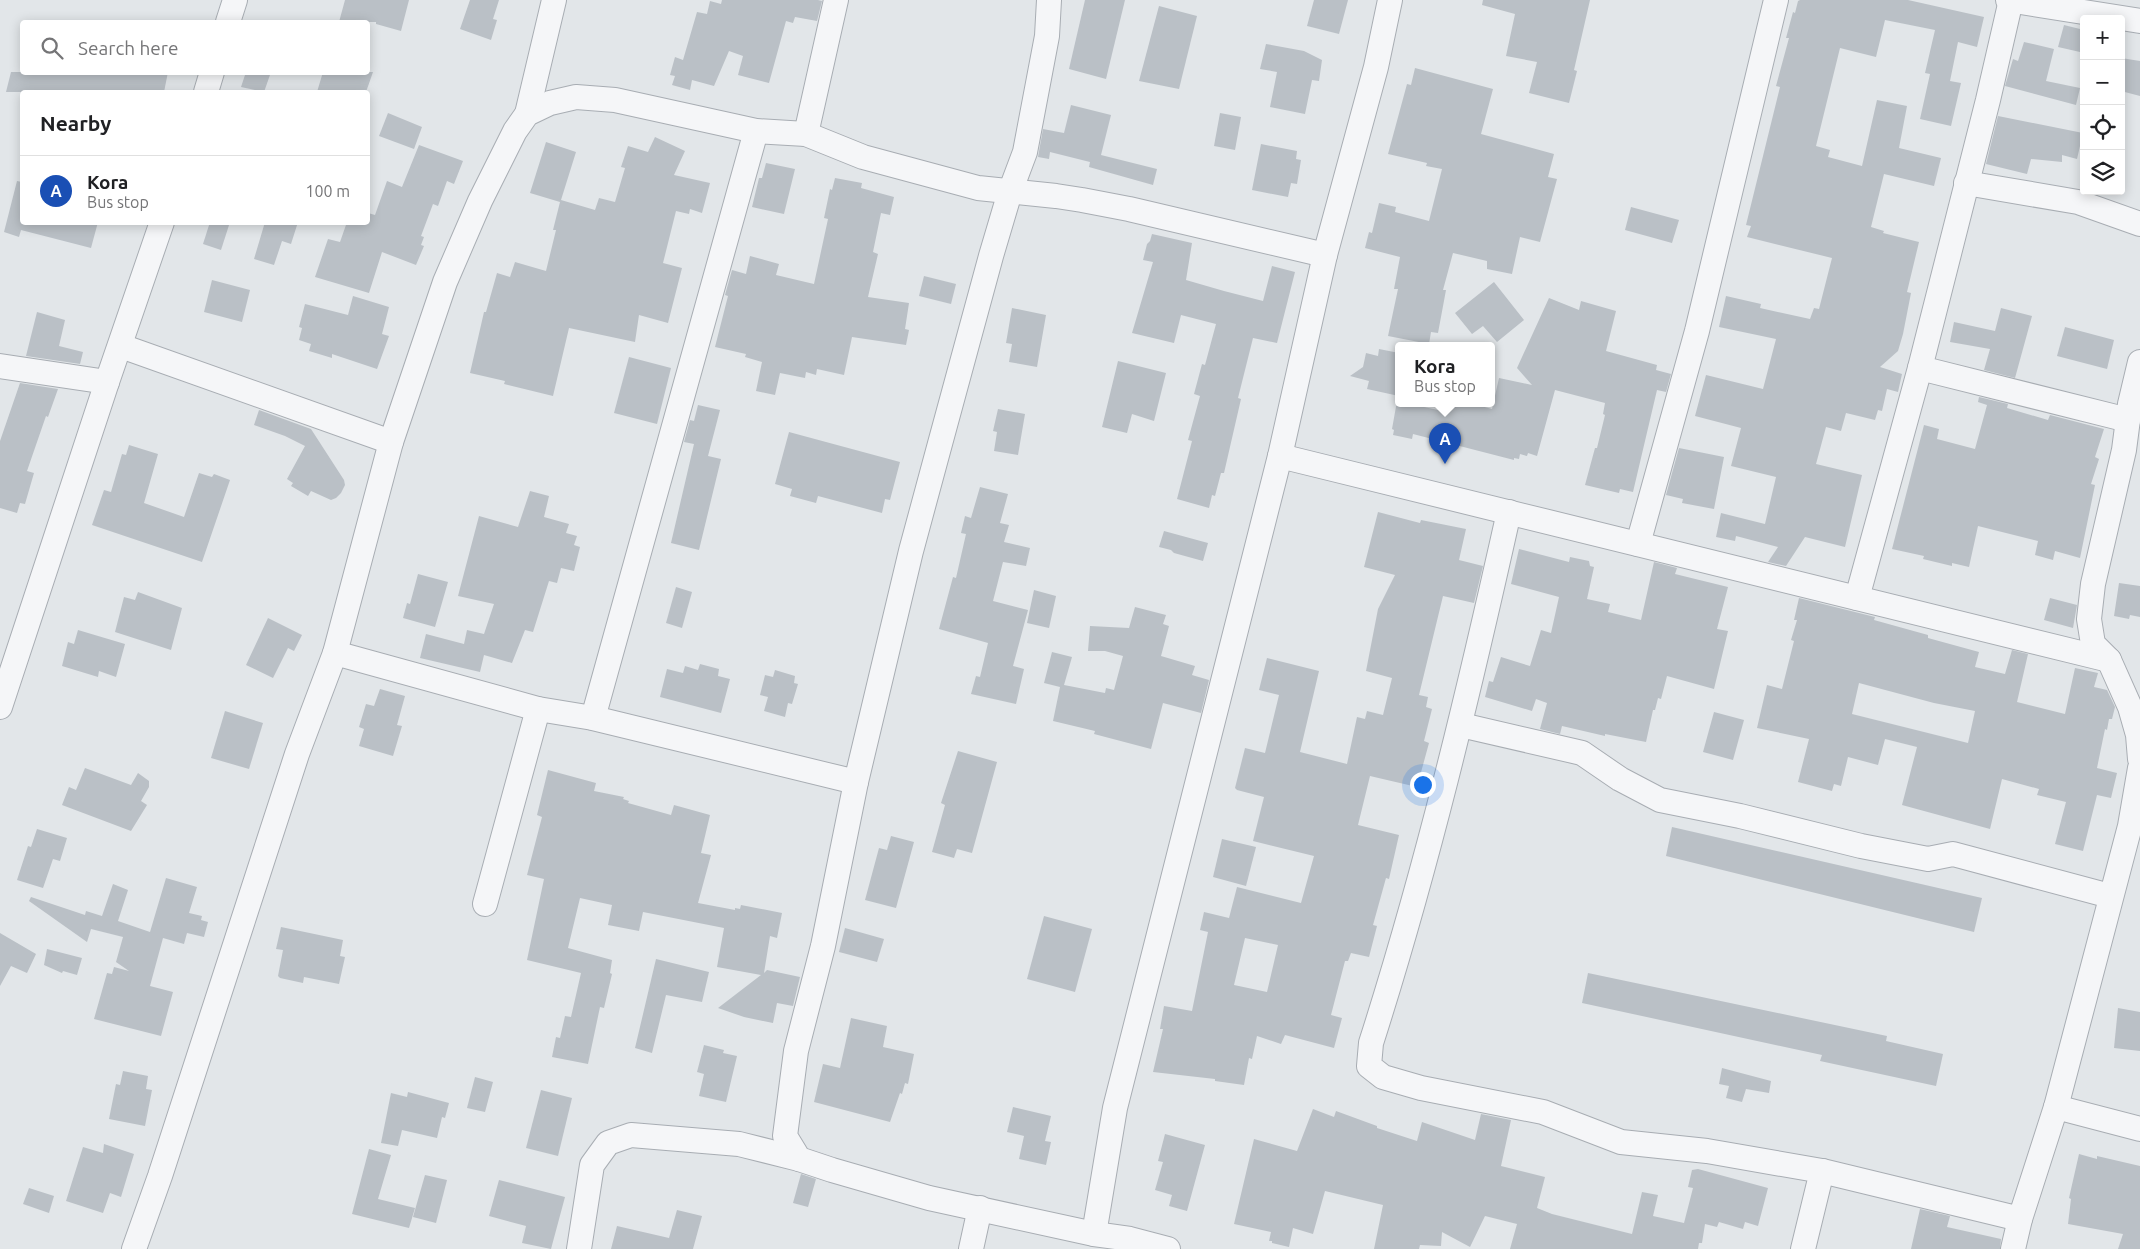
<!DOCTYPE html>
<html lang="en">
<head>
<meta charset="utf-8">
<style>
  :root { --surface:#fff; --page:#f6f6f6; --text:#202124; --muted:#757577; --line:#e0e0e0; --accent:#0b8043 }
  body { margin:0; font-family:Ubuntu,sans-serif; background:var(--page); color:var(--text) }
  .controls { position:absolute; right:15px; top:15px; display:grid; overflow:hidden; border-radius:5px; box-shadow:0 2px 12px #0003 }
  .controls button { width:45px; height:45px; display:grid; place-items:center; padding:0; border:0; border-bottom:1px solid var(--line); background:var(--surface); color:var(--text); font:25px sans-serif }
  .you { position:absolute; left:1422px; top:784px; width:18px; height:18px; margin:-12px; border:4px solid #fff; border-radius:50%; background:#1a73e8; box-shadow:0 0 0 8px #1a73e833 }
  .badge { display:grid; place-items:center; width:32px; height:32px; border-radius:50%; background:var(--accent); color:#fff; font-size:16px; font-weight:700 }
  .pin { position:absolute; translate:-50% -41px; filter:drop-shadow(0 1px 2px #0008) }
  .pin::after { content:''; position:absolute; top:26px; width:18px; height:15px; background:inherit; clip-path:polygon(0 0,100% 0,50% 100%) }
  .popup { position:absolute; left:1395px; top:342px; width:100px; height:65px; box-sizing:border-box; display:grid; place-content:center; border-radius:5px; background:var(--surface); filter:drop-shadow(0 1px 4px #0005); font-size:16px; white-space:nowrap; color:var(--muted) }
  .popup b { font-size:19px; color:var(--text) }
  .popup::after { content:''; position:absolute; left:50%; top:100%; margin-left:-10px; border:10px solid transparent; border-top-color:var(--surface) }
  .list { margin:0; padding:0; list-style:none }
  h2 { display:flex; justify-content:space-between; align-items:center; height:65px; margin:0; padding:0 20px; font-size:21px }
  h2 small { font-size:16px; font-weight:400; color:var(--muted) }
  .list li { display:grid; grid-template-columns:32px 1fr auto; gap:15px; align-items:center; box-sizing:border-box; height:70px; padding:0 20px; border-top:1px solid var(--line) }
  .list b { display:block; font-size:19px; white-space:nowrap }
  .list p { margin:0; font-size:16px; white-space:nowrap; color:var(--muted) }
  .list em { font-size:16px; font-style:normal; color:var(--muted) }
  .icon { flex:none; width:28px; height:28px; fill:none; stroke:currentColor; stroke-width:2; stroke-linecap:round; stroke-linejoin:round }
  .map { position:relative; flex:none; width:2140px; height:1249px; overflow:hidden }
  .search { position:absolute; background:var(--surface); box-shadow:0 2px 12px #0003; left:20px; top:20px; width:350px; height:55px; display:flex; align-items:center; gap:12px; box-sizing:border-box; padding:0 18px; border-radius:5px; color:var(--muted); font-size:19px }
  .panel { position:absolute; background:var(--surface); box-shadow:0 2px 12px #0003; left:20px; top:90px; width:350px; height:135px; border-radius:5px }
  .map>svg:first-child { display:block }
</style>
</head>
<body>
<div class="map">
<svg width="2140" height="1249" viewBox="0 0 2140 1249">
  <rect width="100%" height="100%" fill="#e2e6e9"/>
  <g fill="#bac0c6" fill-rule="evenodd">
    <path d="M345 0H409L401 31 376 24V22H339Z"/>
    <path d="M470 0H499L493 19 497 20 491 40 460 29Z"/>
    <path d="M722 0H818L822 1 817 21 795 17 793 23 786 21 769 83 738 75 743 56 729 51 714 86 692 80 690 90 672 85 675 76 670 75 675 57 683 60 697 12 707 14 710 1 721 4Z"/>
    <path d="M1085 0H1125L1106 79 1069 69Z"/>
    <path d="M1314 0H1348L1339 34 1307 26Z"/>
    <path d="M1483 0H1590L1574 70 1577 71 1569 103 1529 93 1537 62 1506 56 1515 14 1482 5Z"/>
    <path d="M1800 0H1908L1984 17 1977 47 1958 42 1950 81 1961 83 1951 126 1920 119 1930 74 1925 73 1935 30 1885 20 1876 57 1840 48 1816 146 1830 150 1828 157 1862 166 1877 100 1907 106 1899 148 1941 158 1934 186 1884 174 1871 227 1884 231 1883 233 1919 242 1907 292 1911 293 1903 334 1898 351 1880 367 1902 374 1898 392 1887 389 1882 411 1878 410 1875 420 1846 413 1841 431 1826 427 1816 464 1862 475 1845 547 1805 537 1786 566 1768 562 1778 547 1736 536 1735 541 1716 537 1721 513 1765 524 1776 477 1731 466 1741 428 1695 416 1706 375 1763 389 1776 339 1719 327 1726 296 1761 304 1760 308 1810 319 1814 308 1819 309 1832 258 1747 237 1751 226 1746 225 1780 87 1776 86 1789 38H1786L1793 12 1795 13 1798 1Z"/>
    <path d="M1159 6 1197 16 1179 89 1139 81Z"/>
    <path d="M2064 25 2084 30 2080 52 2058 47Z"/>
    <path d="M2024 42 2054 49 2046 81 2080 88 2076 105 2005 86 2013 59 2018 61Z"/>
    <path d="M1266 44 1304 51 1322 60 1319 81 1312 80 1305 114 1270 107 1277 72 1260 69Z"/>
    <path d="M2121 58 2140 61V96L2121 91Z"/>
    <path d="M1415 68 1493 89 1481 134 1554 154 1548 177 1557 179 1540 242 1520 237 1512 274 1487 269V261L1453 253 1443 290H1446L1438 333 1431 332 1429 344 1388 336 1398 289H1394L1400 257 1365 248 1369 232 1372 233 1379 203 1396 207 1395 212 1429 221 1442 169 1426 166 1427 163 1388 154 1407 84 1411 85Z"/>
    <path d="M11 72H168L164 92H6Z"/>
    <path d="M246 72H271L264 92 241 87Z"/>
    <path d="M323 72H373L366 92H317Z"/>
    <path d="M1071 105 1111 115 1101 155 1157 169 1153 185 1089 167 1090 162 1050 152 1049 159 1038 157 1043 129 1064 133Z"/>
    <path d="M388 113 422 127 414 149 379 136Z"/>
    <path d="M1220 113 1241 117 1235 150 1214 146Z"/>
    <path d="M1998 116 2083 133 2077 159 2062 155V162L2031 159 2027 174 1986 164Z"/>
    <path d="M655 137 685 151 674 175 710 183 702 213 690 209 689 214 676 211 663 263 682 268 668 323 639 315 635 342 569 328 553 396 504 384 505 381 470 373 484 312H486L497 273 510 277 515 262 546 271 556 230H553L560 202 530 193 546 142 576 152 561 200 595 210 599 198 615 202 625 168 621 167 628 146 648 152Z"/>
    <path d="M1261 144 1297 151 1296 159 1301 160 1297 184 1291 183 1288 197 1252 190Z"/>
    <path d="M419 145 463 161 454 184 447 181 438 206 433 204 421 236 424 237 421 245 424 246 416 265 382 252 369 293 315 277 328 239 340 242 347 222H368V213L375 215 387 181 402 187Z"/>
    <path d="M766 163 795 169 784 214 752 207 759 178H762Z"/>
    <path d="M835 178 862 183 861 188 894 197 890 215 881 213 873 252 878 254 868 297 909 303 905 329 909 330 906 345 852 337 844 375 817 369 816 375 806 372 805 378 780 373 775 395 756 391 762 362 745 357 746 354 715 347 728 296 725 295 732 270 746 274 750 256 779 264 776 275 814 284 828 219 824 218 829 194 830 189 832 190Z"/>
    <path d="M17 181 22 182V222H98L91 248 21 230 19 237 4 232Z"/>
    <path d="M1631 207 1679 220 1672 243 1625 230Z"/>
    <path d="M210 222H230L221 250 203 244Z"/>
    <path d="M265 222H298L291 244 282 241 274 265 254 259Z"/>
    <path d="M1152 234 1192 243 1186 280 1224 291 1263 301 1272 266 1295 272 1277 343 1253 338 1238 398 1241 399 1224 473H1221L1215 496 1212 495 1209 508 1177 499 1192 441 1188 440 1200 396 1194 394 1202 364 1205 365 1216 324 1181 315 1174 343 1132 333 1153 262 1143 260 1147 244 1150 241Z"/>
    <path d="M924 276 956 284 951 304 919 296Z"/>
    <path d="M212 280 250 290 242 322 204 312Z"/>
    <path d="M1494 282 1524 320 1497 342 1483 326 1472 334 1455 313Z"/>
    <path d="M353 296 389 307 382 334 389 336 377 369 332 354V358L309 351 311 344 299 340 302 328 299 327 305 304 348 315Z"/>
    <path d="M1549 298 1579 310 1581 301 1616 311 1606 351 1657 365 1656 370 1671 374 1666 392 1657 390 1633 492 1620 489 1619 493 1585 485 1595 448H1597L1605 415 1603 414 1605 403 1555 390 1537 456 1528 453 1527 456 1520 454 1519 459 1514 458V460L1413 434 1412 439 1393 435 1394 430 1392 429 1397 401 1447 412 1450 403H1470L1492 409 1499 378 1532 385 1517 368Z"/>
    <path d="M1012 308 1046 315 1037 367 1009 362 1012 344 1006 343Z"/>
    <path d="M2001 308 2032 316 2015 378 1984 370 1990 349 1950 342 1954 322 1995 331Z"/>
    <path d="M37 312 65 320 59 346 83 352 80 364 26 356Z"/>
    <path d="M2065 327 2114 340 2107 369 2057 356Z"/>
    <path d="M1379 349 1399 353V396L1367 389 1369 381 1350 376 1363 367 1366 353 1378 356Z"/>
    <path d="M629 357 671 368 657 424 614 413Z"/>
    <path d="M1118 361 1166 373 1154 421 1132 414 1127 433 1102 427Z"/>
    <path d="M20 383 58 389 48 417 46 416 27 471 34 473 25 504 20 503 17 513 0 508V441Z"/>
    <path d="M1979 397 2008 404 2007 408 2048 420 2050 415 2104 429 2095 457 2099 459 2091 484 2095 485 2080 558 2055 551 2053 560 2035 555 2038 541 1978 526 1969 567 1952 563V566L1923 559 1924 556 1892 549 1924 425 1939 429 1937 439 1975 449 1987 405 1978 402Z"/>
    <path d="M698 405 720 410 708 456 721 459 699 550 671 543 694 444 684 442 690 420 694 421Z"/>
    <path d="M998 409 1025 414 1018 455 994 451 997 432 993 431Z"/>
    <path d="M259 410 311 429 344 480 345 485 341 493 336 498 331 500 311 491 308 496 291 486 293 483 287 479 305 446 285 436 254 425Z"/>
    <path d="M789 432 900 462 890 500 885 499 882 513 818 496 816 503 790 496 792 489 775 484Z"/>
    <path d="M129 445 158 454 144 503 184 517 199 473 212 477 214 474 230 480 202 562 92 525 104 490 111 492 122 454 126 455Z"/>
    <path d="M1679 448 1724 457 1714 509 1682 503 1683 499 1666 495Z"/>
    <path d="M980 487 1008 494 1000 523 1009 525 1004 542 1030 548 1026 566 1003 562 993 601 1028 610 1013 666 1024 669 1016 704 971 694 976 676 980 677 988 643 939 629 953 577 956 578 966 534 961 533 965 516 971 518Z"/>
    <path d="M530 491 549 496 544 517 569 524 566 533 577 536 574 545 580 547 574 571 561 568 557 583 549 581 533 632 525 630 512 663 484 655 480 672 420 658 426 634 464 644 467 630 484 634 494 604 458 596 479 516 518 527Z"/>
    <path d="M1378 512 1420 523 1421 520 1466 529 1459 560 1483 566 1474 603 1443 596 1419 695 1428 697 1426 707 1432 709 1424 741 1429 743 1417 787 1370 776 1358 825 1399 835 1389 879 1386 878 1373 925 1377 926 1369 957 1351 953 1348 961H1345L1331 1015 1342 1018 1334 1048 1285 1035 1281 1044 1257 1036 1252 1059 1249 1058 1244 1085 1215 1081V1079L1153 1072 1163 1029H1160L1164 1006 1192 1011 1208 932 1200 930 1204 912 1229 918 1237 887 1301 903 1314 856 1253 841 1264 797 1237 790 1235 788 1245 748 1265 753 1279 695 1259 690 1267 658 1319 671 1300 752 1347 764 1357 717 1365 719 1367 711 1383 715 1392 678 1366 671 1378 609 1395 575 1364 567ZM1245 938 1278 945 1267 992 1234 985Z"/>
    <path d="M1164 531 1208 543 1203 561 1174 553 1171 550 1159 547Z"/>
    <path d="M1519 549 1569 562 1570 557 1589 561 1590 566 1594 567 1587 599 1610 604 1608 612 1641 620 1654 562 1677 568 1675 574 1728 587 1717 629 1728 631 1714 689 1667 676 1661 699 1658 698 1655 710H1653L1646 742 1605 734V736L1562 726 1560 734 1540 729 1547 703 1536 699 1532 711 1485 697 1489 681 1493 682 1501 657 1530 666 1541 630 1551 633 1559 597 1511 584Z"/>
    <path d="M418 574 448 582 435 627 403 618 407 603 410 604Z"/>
    <path d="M2119 583 2140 586V617L2130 615 2129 619 2114 616Z"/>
    <path d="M676 587 692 592 682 628 666 623Z"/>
    <path d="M1034 590 1056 596 1049 628 1027 623Z"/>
    <path d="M138 592 182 608 171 650 115 632 124 597 135 600Z"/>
    <path d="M1799 598 1875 617 1874 620 1928 635V638L1979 652 1975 667 2005 674 2012 650 2028 654 2017 702 2065 714 2075 668 2098 673 2094 687 2107 690 2115 707 2112 719H2109L2107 730 2105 729 2097 768 2117 773 2111 798 2097 795 2083 851 2055 844 2066 802 2037 795 2039 789 2002 779 1990 829 1902 805 1917 747 1885 739 1878 765 1848 757 1841 786 1834 784 1832 791 1798 782 1809 739 1757 728 1767 685 1782 689 1794 641 1791 640 1797 620H1794ZM1859 683 1934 703 1975 711 1968 743 1852 714Z"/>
    <path d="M2050 598 2077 605 2073 628 2044 620Z"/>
    <path d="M1135 607 1166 615 1163 624 1169 626 1161 656 1195 666 1192 675 1209 680 1201 713 1163 703 1151 749 1094 734 1095 731 1053 721 1060 687 1044 683 1052 652 1072 657 1064 685 1105 693 1106 688 1114 690 1123 656 1105 651H1088L1090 626 1129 628Z"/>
    <path d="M268 618 302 635 294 651 288 648 273 678 246 665Z"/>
    <path d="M78 630 125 644 116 677 99 671 98 677 62 666 68 642 74 644Z"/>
    <path d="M700 664 719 669 718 676 730 679 721 713 660 697 667 669 683 673 685 666 698 670Z"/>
    <path d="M775 670 795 676 794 683 798 684 792 704 788 703 785 717 764 711 768 697 760 695 765 675 773 677Z"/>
    <path d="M380 689 405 696 397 725 402 726 393 756 359 746 364 729 359 727 366 704 374 706Z"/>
    <path d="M225 711 263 723 249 769 211 758Z"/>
    <path d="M1714 712 1744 720 1733 760 1703 752Z"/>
    <path d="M958 751 997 762 972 853 957 849 954 858 932 852 945 805 941 803Z"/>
    <path d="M85 768 131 785 138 773 149 781V787L141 801 147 805 131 831 62 805 69 787 76 790Z"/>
    <path d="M548 770 596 783 594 791 624 797 623 799 629 801 628 803 671 815 674 805 710 815 701 853 711 855 698 903 735 910V908L740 909 741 905 782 913 777 938 770 936 764 973 767 970 800 977 793 1006 777 1003 773 1023 744 1017 718 1008 761 975 717 967 724 928 643 912 639 931 608 925 612 905 580 898 568 948 612 960 610 973 612 974 604 1008 600 1007 588 1064 552 1057 556 1037 560 1038 565 1016 571 1017 581 973 527 960 544 879 527 875 542 817 537 815Z"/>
    <path d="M1672 827 1982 898 1974 932 1666 856Z"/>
    <path d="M37 829 67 838 60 861 53 859 43 888 17 880 28 846 31 847Z"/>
    <path d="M891 836 914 842 896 908 865 900 879 848 887 850Z"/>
    <path d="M1222 839 1256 847 1246 886 1213 877Z"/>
    <path d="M166 878 197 887 189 913 202 916 201 920 208 922 204 937 187 933 184 944 163 938 150 986 173 992 161 1036 94 1019 107 973 112 974 114 967 129 971 116 962 123 937 91 929 87 942 29 901 31 897 85 915 86 911 102 916 113 884 128 890 118 921 150 932Z"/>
    <path d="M1044 916 1092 929 1075 992 1027 979Z"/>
    <path d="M281 927 343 940 340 956 345 957 339 984 304 977 303 983 280 978 278 976 283 950 276 949Z"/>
    <path d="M845 928 884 939 877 962 839 952Z"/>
    <path d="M0 933 36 954 27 973 11 966 0 986Z"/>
    <path d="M47 949 82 958 77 975 63 971 62 973 44 965Z"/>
    <path d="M656 959 709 972 702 1002 666 995 652 1053 635 1048Z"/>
    <path d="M1588 973 1887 1036 1886 1041 1943 1054 1936 1086 1820 1061 1822 1055 1582 1003Z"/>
    <path d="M2118 1008 2140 1012V1051L2114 1048Z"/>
    <path d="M851 1018 887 1026 883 1047 914 1054 908 1084 905 1083 902 1094 900 1093 890 1122 814 1102 823 1064 840 1068Z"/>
    <path d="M704 1045 724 1050 723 1053 737 1056 726 1102 699 1096 704 1074 697 1072Z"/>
    <path d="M1722 1068 1771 1081 1769 1093 1746 1089 1742 1102 1726 1098 1729 1086 1719 1084Z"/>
    <path d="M123 1071 148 1076 146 1089 152 1090 145 1126 109 1119 116 1084 120 1085Z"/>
    <path d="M475 1077 493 1082 485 1112 467 1108Z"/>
    <path d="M541 1090 572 1098 558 1156 526 1148Z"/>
    <path d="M408 1092 449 1103 445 1118 442 1117 437 1138 402 1130 398 1146 381 1143 391 1093 407 1097Z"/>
    <path d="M1013 1107 1051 1116 1045 1141 1051 1142 1046 1165 1019 1159 1024 1136 1007 1132Z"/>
    <path d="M1313 1109 1334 1117 1336 1111 1377 1126V1128L1417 1141 1422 1122 1475 1140 1481 1114 1511 1120 1501 1166 1545 1177 1537 1208 1552 1214 1632 1234 1642 1192 1658 1195 1653 1216 1684 1223 1693 1188 1688 1187 1692 1170 1698 1169 1768 1188 1758 1226 1745 1222 1743 1229 1719 1222 1717 1227 1705 1224 1702 1243H1699L1698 1249H1510L1517 1224 1485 1216 1470 1247 1442 1232 1441 1246 1420 1245 1419 1249H1374L1383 1205 1325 1191 1313 1234 1293 1228 1289 1247 1272 1243V1241H1269L1271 1232 1234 1224 1254 1139 1297 1151Z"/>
    <path d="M1165 1134 1205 1145 1187 1211 1169 1206 1172 1195 1155 1190 1163 1162 1158 1161Z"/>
    <path d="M104 1144 134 1154 121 1197 110 1193 103 1213 66 1201 83 1147 103 1153Z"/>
    <path d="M369 1149 391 1155 378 1199 415 1208 409 1228 352 1214Z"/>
    <path d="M2079 1154 2097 1159V1156L2140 1166V1249H2118L2123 1234 2068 1224 2071 1199 2069 1198Z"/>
    <path d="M801 1174 816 1179 808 1207 793 1203Z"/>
    <path d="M425 1175 447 1180 436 1223 413 1217Z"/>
    <path d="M499 1180 565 1197 551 1249 522 1243 526 1226 489 1216Z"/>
    <path d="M29 1188 54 1196 49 1213 23 1204Z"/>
    <path d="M1920 1209 1950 1216 1947 1227 2001 1239 2000 1249H1911Z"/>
    <path d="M677 1210 702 1216 693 1249H611L617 1226 669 1238Z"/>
  </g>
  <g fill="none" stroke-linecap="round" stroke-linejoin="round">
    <defs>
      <g id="minor">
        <path d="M1049 0 1047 36 1025 152 1010 192 991 256 941 440 911 551 856 782 823 946 796 1051 785 1136 799 1159 832 1170 929 1198 1094 1234"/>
        <path d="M2008 0 2140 21"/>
        <path d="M228 22 235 0"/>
        <path d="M206 92 212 72"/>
        <path d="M527 114 554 0"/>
        <path d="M806 134 836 0"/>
        <path d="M1966 183 2078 202 2140 224"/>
        <path d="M121 346 391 442"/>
        <path d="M2140 362 2130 404 2124 450 2093 584 2089 619 2093 644 2109 660 2130 707 2138 735 2140 759"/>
        <path d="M0 366 107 382"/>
        <path d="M1920 368 2128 420"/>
        <path d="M1280 456 2109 660"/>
        <path d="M1509 512C1469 691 1427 868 1371 1043L1369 1066 1383 1077 1421 1088 1543 1112 1621 1142 1707 1151 1822 1171 2020 1219"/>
        <path d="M1638 544 1697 331 1776 0"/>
        <path d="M1857 598 1920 368 1988 100 2011 0"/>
        <path d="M335 653 538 709 593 718 856 782"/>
        <path d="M0 707 107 382 162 222"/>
        <path d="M593 718 756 131"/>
        <path d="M1461 725 1582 753 1620 779 1660 800 1740 816 1861 846 1928 859 1953 854 2110 896"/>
        <path d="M485 904 538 709"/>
        <path d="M2056 1107 2140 1129"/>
        <path d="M134 1249 160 1176 297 754 335 653 391 442 445 282 480 201 515 131 527 114 550 103 576 97 615 100 756 131 806 134 863 157 978 188 1056 196 1082 200 1129 209 1325 255"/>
        <path d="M579 1249 592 1165 608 1143 631 1135 739 1144 799 1159"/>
        <path d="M971 1249 980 1208"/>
        <path d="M1168 1249 1130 1239 1094 1234 1115 1108 1280 456 1325 255 1376 67 1390 0"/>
        <path d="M1803 1249 1822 1171"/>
        <path d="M2013 1249 2020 1219 2056 1107 2130 826 2140 768"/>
      </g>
    </defs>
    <use href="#minor" stroke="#a8adb3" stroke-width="26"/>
    <use href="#minor" stroke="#f5f6f8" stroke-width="24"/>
  </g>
</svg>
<div class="controls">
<button>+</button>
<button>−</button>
<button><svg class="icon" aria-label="locate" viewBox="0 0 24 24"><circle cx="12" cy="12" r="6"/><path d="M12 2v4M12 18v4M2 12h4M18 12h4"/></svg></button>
<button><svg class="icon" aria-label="layers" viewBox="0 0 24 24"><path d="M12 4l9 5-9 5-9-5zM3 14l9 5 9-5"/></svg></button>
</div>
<div class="you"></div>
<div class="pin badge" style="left:1445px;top:464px;background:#1a4fb4">A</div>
<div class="popup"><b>Kora</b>Bus stop</div>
<div class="search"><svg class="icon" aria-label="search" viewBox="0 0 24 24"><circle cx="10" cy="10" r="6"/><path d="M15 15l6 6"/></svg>Search here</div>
<section class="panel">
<h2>Nearby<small></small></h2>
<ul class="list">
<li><span class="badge" style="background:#1a4fb4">A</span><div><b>Kora</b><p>Bus stop</p></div><em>100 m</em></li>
</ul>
</section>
</div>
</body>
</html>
